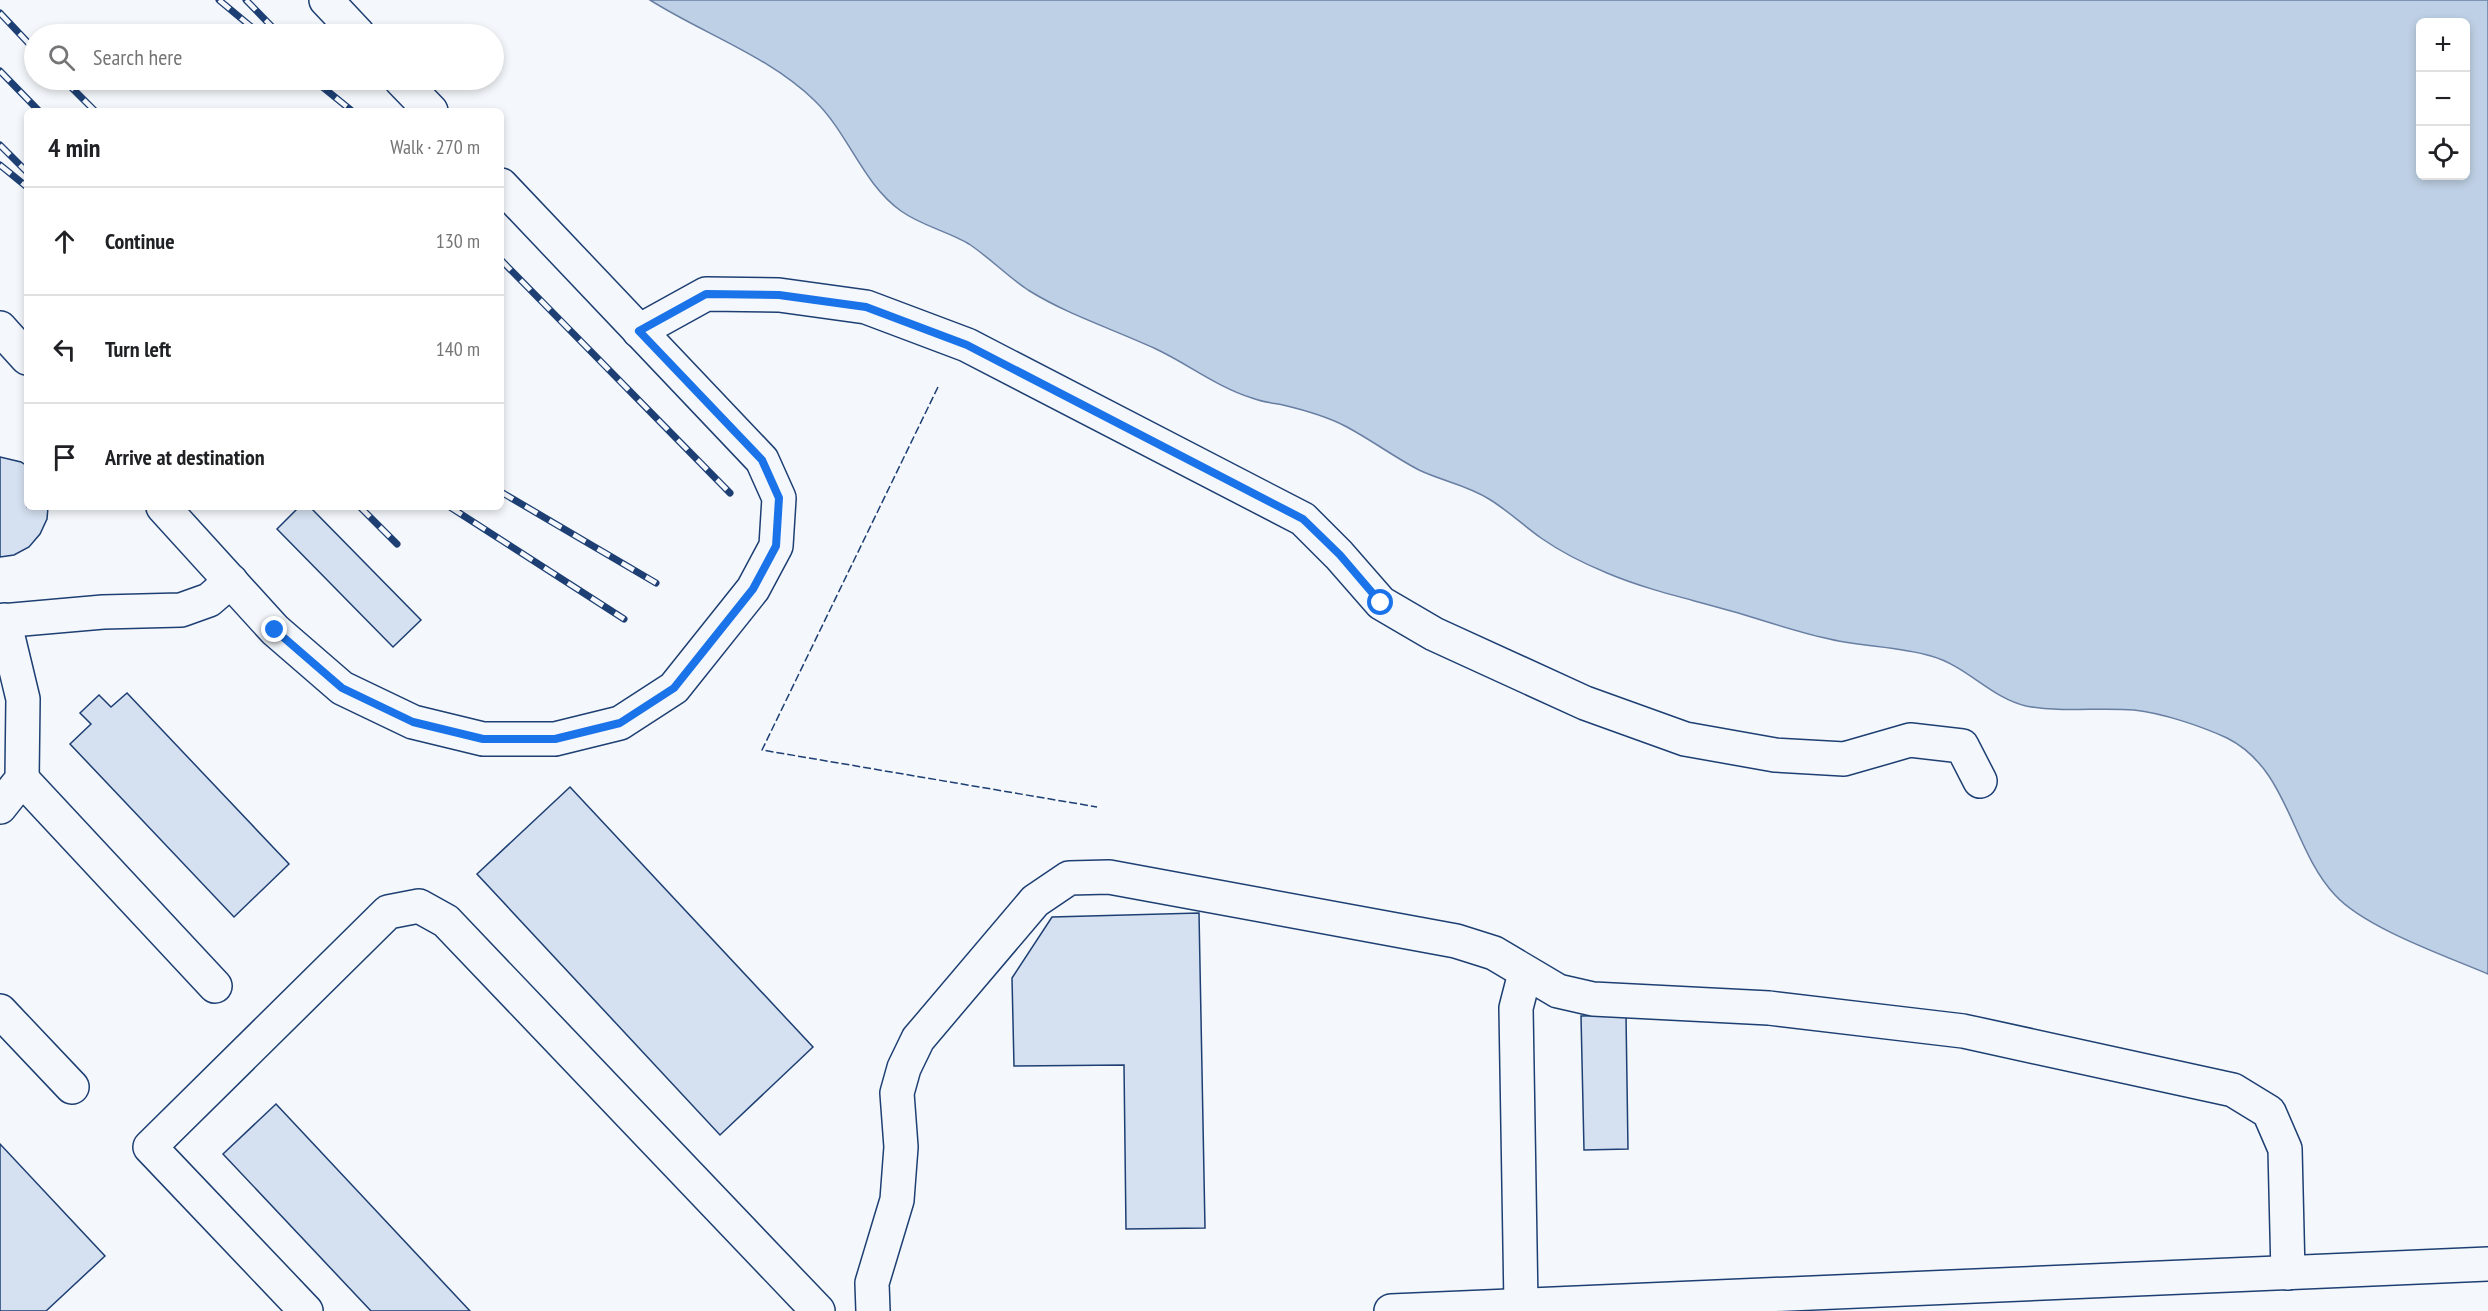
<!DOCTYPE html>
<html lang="en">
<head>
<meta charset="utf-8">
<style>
  :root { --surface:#fff; --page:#f2f2f2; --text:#202124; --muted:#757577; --line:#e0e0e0 }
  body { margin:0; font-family:"PT Sans Narrow",sans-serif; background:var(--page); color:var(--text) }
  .controls { position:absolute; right:18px; top:18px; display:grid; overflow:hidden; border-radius:9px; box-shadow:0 3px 9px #0003 }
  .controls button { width:54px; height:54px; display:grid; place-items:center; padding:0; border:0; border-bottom:2px solid var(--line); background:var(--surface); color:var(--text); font:30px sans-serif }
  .stop { position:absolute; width:18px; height:18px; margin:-14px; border:4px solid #1a73e8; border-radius:50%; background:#fff }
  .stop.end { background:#1a73e8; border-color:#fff; box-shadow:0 2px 6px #0008 }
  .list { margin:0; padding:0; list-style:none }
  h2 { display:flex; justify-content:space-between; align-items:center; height:78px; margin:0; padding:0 24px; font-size:26px }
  h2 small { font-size:20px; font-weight:400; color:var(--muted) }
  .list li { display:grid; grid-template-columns:39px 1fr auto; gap:18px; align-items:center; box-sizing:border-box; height:108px; padding:0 24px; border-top:2px solid var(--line) }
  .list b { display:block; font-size:22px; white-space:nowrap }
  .list em { font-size:20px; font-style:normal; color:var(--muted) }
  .icon { flex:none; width:33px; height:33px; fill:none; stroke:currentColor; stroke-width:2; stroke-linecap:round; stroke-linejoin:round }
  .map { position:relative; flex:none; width:2488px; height:1311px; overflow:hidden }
  .search { position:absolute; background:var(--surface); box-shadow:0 3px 9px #0003; left:24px; top:24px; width:480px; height:66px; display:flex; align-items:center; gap:15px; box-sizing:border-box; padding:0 21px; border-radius:33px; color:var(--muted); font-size:22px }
  .panel { position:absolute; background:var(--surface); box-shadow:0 3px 9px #0003; left:24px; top:108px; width:480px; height:402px; border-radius:9px }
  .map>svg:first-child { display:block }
</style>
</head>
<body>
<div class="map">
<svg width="2488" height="1311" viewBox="0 0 2488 1311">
  <rect width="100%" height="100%" fill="#f4f7fb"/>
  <path fill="#bed0e5" stroke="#687fa3" stroke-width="1.5" fill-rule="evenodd" d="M650 0H2488V974C2446 956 2365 928 2335 895 2291 848 2289 769 2227 738 2201 726 2162 713 2134 710 2098 707 2061 713 2026 706 1991 698 1967 666 1931 656 1897 646 1860 647 1825 638 1793 631 1763 620 1731 611 1690 599 1647 590 1607 573 1585 564 1561 552 1541 538 1523 525 1507 510 1489 499 1467 485 1442 481 1419 470 1394 457 1370 439 1345 426 1326 416 1304 410 1283 405 1273 403 1262 402 1252 398 1217 387 1188 364 1156 349 1113 329 1068 315 1028 290 1007 276 990 258 969 244 947 231 922 226 901 211 862 183 849 134 815 101 769 56 704 34 650 0ZM2420 22H2466V176H2420Z"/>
  <g fill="#d5e0f0" stroke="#1d3f73" stroke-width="1.5">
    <path d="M0 457 21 462 27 466V507H48L47 519 40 534 29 547 14 555 0 557Z"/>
    <path d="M299 507H310L421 620 393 647 277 529Z"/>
    <path d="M127 693 289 864 234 917 70 744 91 724 80 713 99 695 111 707Z"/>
    <path d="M570 787 813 1047 720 1135 477 874Z"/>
    <path d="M1199 913 1205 1228 1126 1229 1124 1065 1014 1066 1012 978 1052 917Z"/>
    <path d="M1626 1015 1628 1149 1584 1150 1581 1016Z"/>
    <path d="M276 1104 470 1311H371L223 1154Z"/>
    <path d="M0 1144 105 1256 46 1311H0Z"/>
  </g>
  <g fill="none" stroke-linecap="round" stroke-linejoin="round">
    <defs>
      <g id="minor">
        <path d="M326 0 358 34"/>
        <path d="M401 80 431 111"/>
        <path d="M0 328 27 358"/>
        <path d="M639 331 706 294 779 295 866 307 967 345 1303 519 1339 555 1381 603 1434 634 1585 703 1685 739 1775 755 1844 759 1910 740 1962 746 1980 781"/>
        <path d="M163 507 275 630 342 688 413 722 483 739H555L620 723 674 688 753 589 776 546 779 498 762 460 501 185"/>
        <path d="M0 621 103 612 181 610 209 600 231 581"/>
        <path d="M22 779 215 986"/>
        <path d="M0 807 22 779 23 699 4 620"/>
        <path d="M0 1011 72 1087"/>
        <path d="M1521 1305 1516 1008 1525 973"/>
        <path d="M306 1311 150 1147 388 912 419 906 446 921 818 1311"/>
        <path d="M873 1311 872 1283 897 1200 901 1147 897 1093 904 1068 918 1039 1035 901 1069 878 1109 877 1456 941 1494 953 1558 991 1593 999 1769 1008 1963 1031 2233 1090 2269 1112 2285 1149 2288 1273"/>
        <path d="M1391 1311 2488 1264"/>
      </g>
    </defs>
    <use href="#minor" stroke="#1d3f73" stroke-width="36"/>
    <use href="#minor" stroke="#f4f7fb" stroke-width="33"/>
    <defs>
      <g id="rail">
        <path d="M219 0 260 34"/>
        <path d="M246 0 279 34"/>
        <path d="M0 13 34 49"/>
        <path d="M0 71 39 111"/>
        <path d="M64 80 95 111"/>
        <path d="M314 80 352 111"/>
        <path d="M0 145 27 172"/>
        <path d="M0 165 27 187"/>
        <path d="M501 260 730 493"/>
        <path d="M501 492 656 583"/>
        <path d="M360 507 397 544"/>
        <path d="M450 507 624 619"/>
      </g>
    </defs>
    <use href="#rail" stroke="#1d3f73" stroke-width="7"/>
    <use href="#rail" stroke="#f4f7fb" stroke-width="4.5" stroke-dasharray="14" stroke-linecap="butt"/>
    <path stroke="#1d3f73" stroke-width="1.5" stroke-dasharray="8 3" stroke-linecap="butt" d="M938 387 762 750 1097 807"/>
  </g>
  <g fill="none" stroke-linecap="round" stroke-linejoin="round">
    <path stroke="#1a73e8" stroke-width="8" d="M275 630 342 688 413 722 483 739H555L620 723 674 688 753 589 776 546 779 498 762 460 639 331 706 294 779 295 866 307 967 345 1303 519 1340 555 1381 603"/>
  </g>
</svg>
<div class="controls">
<button>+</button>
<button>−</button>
<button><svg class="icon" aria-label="locate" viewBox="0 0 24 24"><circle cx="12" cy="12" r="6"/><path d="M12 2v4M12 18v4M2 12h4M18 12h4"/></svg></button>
</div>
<div class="stop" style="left:1381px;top:603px"></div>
<div class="stop end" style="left:275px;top:630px"></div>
<div class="search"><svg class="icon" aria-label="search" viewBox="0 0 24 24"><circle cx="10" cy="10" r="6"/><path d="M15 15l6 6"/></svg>Search here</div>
<section class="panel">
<h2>4 min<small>Walk · 270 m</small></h2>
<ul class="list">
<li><svg class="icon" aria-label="ahead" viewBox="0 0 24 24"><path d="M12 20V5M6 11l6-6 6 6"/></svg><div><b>Continue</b></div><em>130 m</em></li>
<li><svg class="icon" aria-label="left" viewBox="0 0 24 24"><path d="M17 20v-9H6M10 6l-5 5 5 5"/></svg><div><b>Turn left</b></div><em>140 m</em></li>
<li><svg class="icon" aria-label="arrive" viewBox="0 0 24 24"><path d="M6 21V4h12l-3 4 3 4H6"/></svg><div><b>Arrive at destination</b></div></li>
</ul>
</section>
</div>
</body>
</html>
